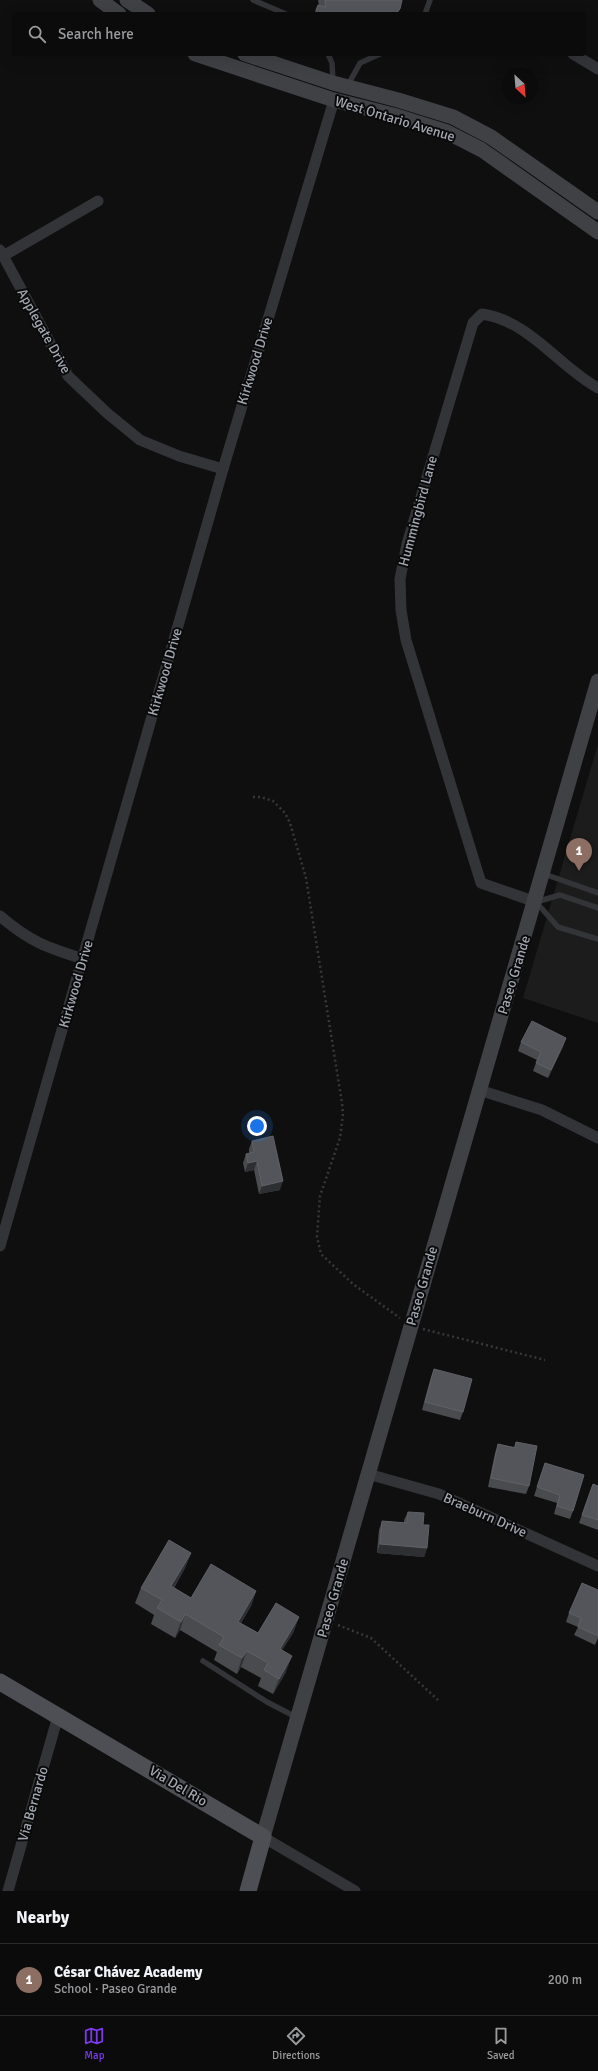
<!DOCTYPE html>
<html lang="en">
<head>
<meta charset="utf-8">
<style>
  :root { --surface:#0b0b0c; --page:#19191a; --text:#f1f3f6; --muted:#9a9b9d; --line:#2b2b2d; --accent:#7c3aed }
  body { margin:0; font-family:Signika,sans-serif; background:var(--page); color:var(--text) }
  .compass { position:absolute; left:502px; top:68px; width:36px; height:36px; border-radius:50%; background:var(--surface); box-shadow:0 4px 16px #0002; rotate:154deg }
  .you { position:absolute; left:257px; top:1126px; width:14px; height:14px; margin:-10px; border:3px solid #fff; border-radius:50%; background:#1a73e8; box-shadow:0 0 0 6px #1a73e833 }
  .badge { display:grid; place-items:center; width:26px; height:26px; border-radius:50%; background:var(--accent); color:#fff; font-size:13px; font-weight:700 }
  .pin { position:absolute; translate:-50% -33px; filter:drop-shadow(0 1px 2px #0008) }
  .pin::after { content:''; position:absolute; top:21px; width:14px; height:12px; background:inherit; clip-path:polygon(0 0,100% 0,50% 100%) }
  .list { margin:0; padding:0; list-style:none }
  h2 { display:flex; justify-content:space-between; align-items:center; height:52px; margin:0; padding:0 16px; font-size:17px }
  h2 small { font-size:13px; font-weight:400; color:var(--muted) }
  .list li { display:grid; grid-template-columns:26px 1fr auto; gap:12px; align-items:center; box-sizing:border-box; height:72px; padding:0 16px; border-top:1px solid var(--line) }
  .list b { display:block; font-size:15px; white-space:nowrap }
  .list p { margin:0; font-size:13px; white-space:nowrap; color:var(--muted) }
  .list em { font-size:13px; font-style:normal; color:var(--muted) }
  .icon { flex:none; width:22px; height:22px; fill:none; stroke:currentColor; stroke-width:2; stroke-linecap:round; stroke-linejoin:round }
  .map { position:relative; flex:none; width:598px; height:1891px; overflow:hidden }
  .search { position:absolute; background:var(--surface); box-shadow:0 4px 16px #0002; left:12px; right:12px; top:12px; height:44px; display:flex; align-items:center; gap:10px; box-sizing:border-box; padding:0 14px; border-radius:4px; color:var(--muted); font-size:15px }
  .sheet { height:124px; background:var(--surface) }
  nav { display:flex; justify-content:space-around; align-items:center; box-sizing:border-box; height:56px; border-top:1px solid var(--line); background:var(--surface); font-size:11px; color:var(--muted) }
  nav a { display:grid; justify-items:center; gap:2px }
  nav .on { color:var(--accent) }
  .map>svg:first-child { display:block }
</style>
</head>
<body>
<div class="map">
<svg width="598" height="1891" viewBox="0 0 598 1891">
  <rect width="100%" height="100%" fill="#0f0f10"/>
  <path fill="#1c1c1d" d="M598 744V1023L523 998Z"/>
  <g fill="none" stroke-linecap="round" stroke-linejoin="round">
    <g stroke="#37383c" stroke-width="2.5" stroke-dasharray="2 3" stroke-linecap="butt">
      <path d="M253 797H261L273 801 285 813 290 823 306 878 342 1103 343 1114 340 1138 320 1196 317 1237 321 1254 353 1284 400 1318"/>
      <path d="M423 1329 545 1360"/>
      <path d="M338 1625 371 1638 438 1700"/>
    </g>
    <g stroke="#333437" stroke-width="5.5">
      <path d="M253 0 286 14"/>
      <path d="M425 14 430 0"/>
      <path d="M328 54 332 63 333 81"/>
      <path d="M348 85 360 63 380 54"/>
      <path d="M544 874 598 893"/>
      <path d="M598 908 560 895 536 902 558 927 598 939"/>
      <path d="M203 1661 267 1702 296 1717"/>
    </g>
    <g stroke="#333437" stroke-width="11">
      <path d="M573 54 598 69"/>
      <path d="M0 250 68 376 107 413 140 440 179 456 223 469"/>
      <path d="M3 256 98 201"/>
      <path d="M536 902 481 883 406 640 401 610 400 579 407 544 473 323 482 314C530 321 558 366 598 388"/>
      <path d="M0 916C29 941 47 948 84 959"/>
      <path d="M479 1090 542 1110 598 1138"/>
      <path d="M0 1246 223 469 334 100"/>
      <path d="M368 1474 439 1494 598 1566"/>
      <path d="M263 1837 355 1891"/>
      <path d="M8 1891 58 1716"/>
    </g>
    <g stroke="#3f4145" stroke-width="15">
      <path d="M100 0 119 14"/>
      <path d="M127 0 148 14"/>
      <path d="M195 54 334 100 393 115 447 132 482 150 598 232"/>
      <path d="M245 54 333 83 398 100 453 117 491 137 598 212"/>
      <path d="M263 1837 598 681"/>
    </g>
    <path stroke="#4d4f54" stroke-width="17" d="M0 1682 263 1837 248 1891"/>
  </g>
  <g fill="#4a4b4f">
    <path d="M318 0H402L398 14H315L318 5 319 6Z"/>
    <path d="M566 1038 563 1047 548 1078 533 1071 537 1060 518 1051 521 1042Z"/>
    <path d="M252 1141 280 1190 259 1194 254 1170 245 1172 243 1163 246 1154 249 1153V1149Z"/>
    <path d="M434 1369 463 1412 460 1420 422 1410 431 1377Z"/>
    <path d="M516 1442 529 1486 526 1494 488 1487 495 1453 498 1444 514 1447Z"/>
    <path d="M545 1463 573 1511 570 1519 554 1514 557 1503 534 1496Z"/>
    <path d="M593 1484 598 1486V1530L579 1523Z"/>
    <path d="M408 1512 423 1525 427 1548 424 1557 377 1553 379 1530 382 1521 404 1523V1520Z"/>
    <path d="M191 1553 185 1568 174 1588 191 1598 256 1591 251 1606 241 1623 258 1633 299 1617 293 1633 282 1650 286 1672 273 1694 258 1686 261 1678 241 1667 237 1674 214 1660 217 1652 180 1630 175 1638 151 1624 154 1615 135 1603 141 1588Z"/>
    <path d="M598 1590V1638L595 1645 574 1635 578 1627 566 1622 569 1613Z"/>
  </g>
  <g fill="#2e2f32">
    <path d="M400 9 398 14H395Z"/>
    <path d="M566 1038 563 1047 548 1078 551 1070Z"/>
    <path d="M257 1161 254 1170 245 1172 248 1163Z"/>
    <path d="M283 1181 280 1190 259 1194 262 1186Z"/>
    <path d="M380 1544 427 1548 424 1557 377 1553Z"/>
    <path d="M191 1553 185 1568 165 1602 171 1586Z"/>
    <path d="M256 1591 251 1606 232 1637 238 1622Z"/>
    <path d="M185 1614 180 1630 175 1638 181 1622Z"/>
    <path d="M299 1617 293 1633 274 1664 280 1649Z"/>
    <path d="M247 1651 241 1667 237 1674 242 1658Z"/>
    <path d="M292 1656 286 1672 273 1694 279 1679Z"/>
  </g>
  <g fill="#53555a" stroke="#606167">
    <path d="M325 0H402L400 9 395 14H316V10L318 5 326 7Z"/>
    <path d="M532 1021 566 1038 551 1070 536 1063 541 1052 521 1042Z"/>
    <path d="M273 1136 283 1181 262 1186 257 1161 248 1163 246 1154 254 1152 252 1141Z"/>
    <path d="M434 1369 472 1379 463 1412 425 1402Z"/>
    <path d="M516 1442 537 1446 529 1486 491 1478 498 1444 515 1448Z"/>
    <path d="M545 1463 584 1475 573 1511 557 1506 560 1495 537 1487Z"/>
    <path d="M593 1484 598 1486V1520L582 1515Z"/>
    <path d="M408 1512 424 1513 423 1525H429L427 1548 380 1544 382 1521 407 1523Z"/>
    <path d="M169 1540 191 1553 171 1586 191 1598 211 1564 256 1591 238 1622 258 1633 276 1603 299 1617 280 1649 292 1656 279 1679 264 1670 268 1663 247 1651 242 1658 219 1645 224 1637 185 1614 181 1622 157 1608 162 1600 141 1588Z"/>
    <path d="M582 1583 598 1590V1636L578 1627 581 1618 569 1613Z"/>
  </g>
  <g text-anchor="middle" dominant-baseline="central" stroke-width="4" stroke-linejoin="round" paint-order="stroke">
    <g font-size="14" fill="#a2a6b0" stroke="#0a0a0b">
      <text transform="translate(395 119) rotate(17)">West Ontario Avenue</text>
      <text transform="translate(44 331) rotate(61)">Applegate Drive</text>
      <text transform="translate(255 361) rotate(-73)">Kirkwood Drive</text>
      <text transform="translate(418 511) rotate(-75)">Hummingbird Lane</text>
      <text transform="translate(165 672) rotate(-74)">Kirkwood Drive</text>
      <text transform="translate(514 975) rotate(-73)">Paseo Grande</text>
      <text transform="translate(76 984) rotate(-74)">Kirkwood Drive</text>
      <text transform="translate(422 1286) rotate(-74)">Paseo Grande</text>
      <text transform="translate(485 1515) rotate(24)">Braeburn Drive</text>
      <text transform="translate(333 1598) rotate(-74)">Paseo Grande</text>
      <text transform="translate(178 1786) rotate(31)">Via Del Rio</text>
      <text transform="translate(33 1804) rotate(-74)">Via Bernardo</text>
    </g>
  </g>
</svg>
<svg class="compass" viewBox="-18 -18 36 36"><path d="M0-13l5 13h-10z" fill="#e53935"/><path d="M0 13l5-13h-10z" fill="#9a9b9d"/></svg>
<div class="you"></div>
<div class="pin badge" style="left:579px;top:871px;background:#8d6e63">1</div>
<div class="search"><svg class="icon" aria-label="search" viewBox="0 0 24 24"><circle cx="10" cy="10" r="6"/><path d="M15 15l6 6"/></svg>Search here</div>
</div>
<section class="sheet">
<h2>Nearby<small></small></h2>
<ul class="list">
<li><span class="badge" style="background:#8d6e63">1</span><div><b>César Chávez Academy</b><p>School · Paseo Grande</p></div><em>200 m</em></li>
</ul>
</section>
<nav>
<a class="on"><svg class="icon" aria-label="map" viewBox="0 0 24 24"><path d="M3 6l6-2 6 2 6-2v14l-6 2-6-2-6 2zM9 4v14M15 6v14"/></svg>Map</a>
<a><svg class="icon" aria-label="directions" viewBox="0 0 24 24"><path d="M12 3l9 9-9 9-9-9zM9 14v-3h6M13 9l2 2-2 2"/></svg>Directions</a>
<a><svg class="icon" aria-label="saved" viewBox="0 0 24 24"><path d="M7 4h10v16l-5-4-5 4z"/></svg>Saved</a>
</nav>
</body>
</html>
